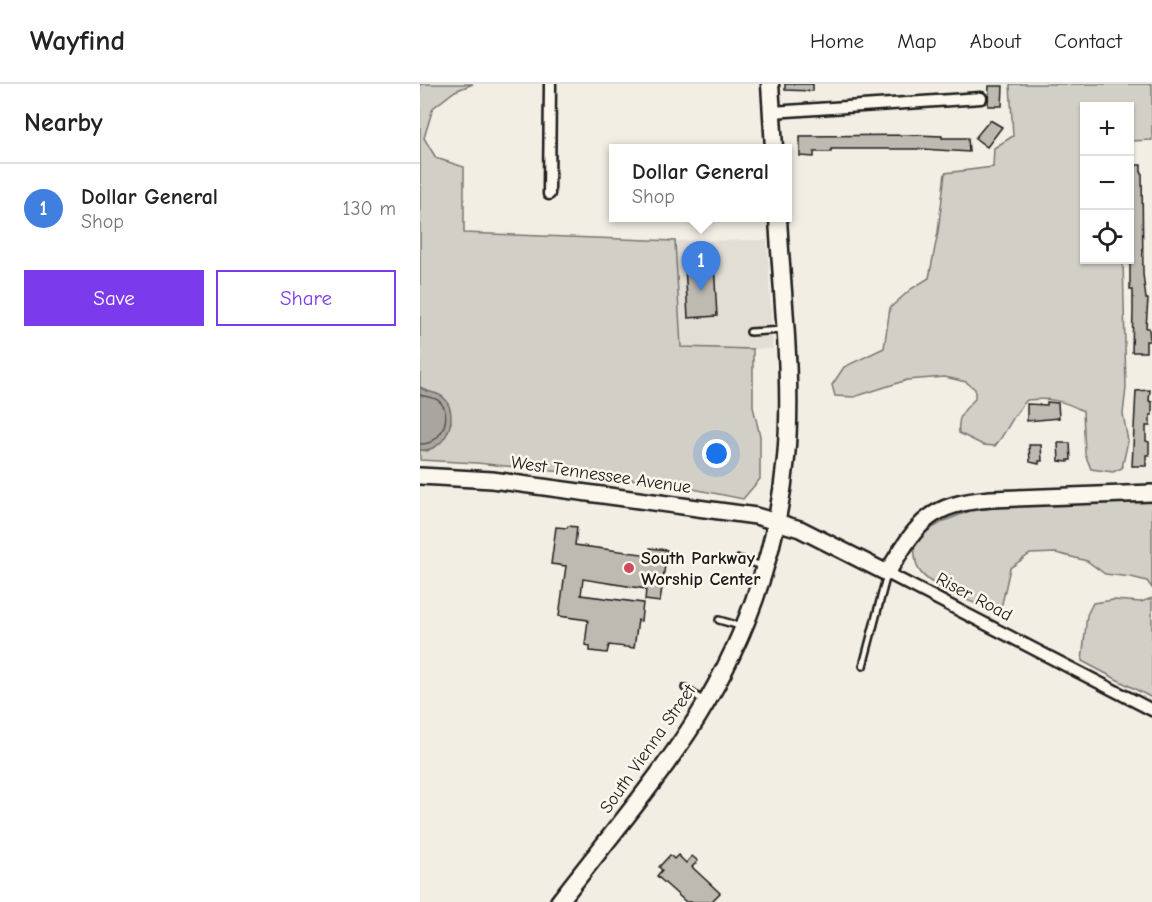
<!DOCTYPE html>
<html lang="en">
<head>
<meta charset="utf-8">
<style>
  :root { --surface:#fff; --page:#f2f2f2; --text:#222; --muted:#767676; --line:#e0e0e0; --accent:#7c3aed }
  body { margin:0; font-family:"Comic Neue",sans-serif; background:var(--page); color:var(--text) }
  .controls { position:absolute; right:18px; top:18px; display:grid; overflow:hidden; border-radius:0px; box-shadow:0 2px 4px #0004 }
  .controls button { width:54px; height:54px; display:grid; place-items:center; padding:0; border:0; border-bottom:2px solid var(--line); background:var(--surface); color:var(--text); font:30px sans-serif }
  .you { position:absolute; left:297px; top:370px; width:21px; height:21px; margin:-15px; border:4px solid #fff; border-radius:50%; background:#1a73e8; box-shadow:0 0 0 9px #1a73e833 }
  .badge { display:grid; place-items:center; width:39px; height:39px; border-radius:50%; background:var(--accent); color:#fff; font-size:20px; font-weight:700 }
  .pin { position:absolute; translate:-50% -50px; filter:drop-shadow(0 2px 3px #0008) }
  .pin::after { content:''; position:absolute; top:32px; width:21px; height:18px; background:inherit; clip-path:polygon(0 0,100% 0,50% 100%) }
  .popup { position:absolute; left:189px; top:60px; width:183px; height:78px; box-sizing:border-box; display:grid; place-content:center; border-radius:0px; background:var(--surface); filter:drop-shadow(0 2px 4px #0005); font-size:20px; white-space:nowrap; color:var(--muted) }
  .popup b { font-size:22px; color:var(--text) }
  .popup::after { content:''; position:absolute; left:50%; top:100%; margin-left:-12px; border:12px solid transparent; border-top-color:var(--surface) }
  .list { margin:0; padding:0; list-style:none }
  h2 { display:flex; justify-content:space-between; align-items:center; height:78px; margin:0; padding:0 24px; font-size:26px }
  h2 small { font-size:20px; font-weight:400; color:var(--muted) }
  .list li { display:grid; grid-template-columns:39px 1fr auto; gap:18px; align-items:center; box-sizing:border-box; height:90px; padding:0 24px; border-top:2px solid var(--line) }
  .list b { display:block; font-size:22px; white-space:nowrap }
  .list p { margin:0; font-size:20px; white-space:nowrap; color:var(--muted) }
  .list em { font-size:20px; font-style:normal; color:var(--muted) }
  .actions { display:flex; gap:12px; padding:18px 24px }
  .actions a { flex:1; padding:14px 0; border:2px solid var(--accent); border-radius:0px; text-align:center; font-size:21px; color:var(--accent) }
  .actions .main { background:var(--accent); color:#fff }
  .icon { flex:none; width:33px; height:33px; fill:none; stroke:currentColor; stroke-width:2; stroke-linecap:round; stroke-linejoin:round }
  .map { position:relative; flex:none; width:732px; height:818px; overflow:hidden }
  header { display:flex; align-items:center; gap:36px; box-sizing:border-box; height:84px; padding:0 30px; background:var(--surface); border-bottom:2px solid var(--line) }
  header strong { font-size:28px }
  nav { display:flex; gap:33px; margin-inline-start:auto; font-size:21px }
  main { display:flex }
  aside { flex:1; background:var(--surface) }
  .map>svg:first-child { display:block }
</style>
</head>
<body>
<header>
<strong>Wayfind</strong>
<nav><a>Home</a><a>Map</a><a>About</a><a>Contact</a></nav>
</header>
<main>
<aside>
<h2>Nearby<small></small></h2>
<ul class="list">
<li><span class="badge" style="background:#3f7fe0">1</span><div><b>Dollar General</b><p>Shop</p></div><em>130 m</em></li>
</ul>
<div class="actions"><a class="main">Save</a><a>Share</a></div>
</aside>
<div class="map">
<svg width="732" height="818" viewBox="0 0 732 818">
  <rect width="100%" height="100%" fill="#f2eee4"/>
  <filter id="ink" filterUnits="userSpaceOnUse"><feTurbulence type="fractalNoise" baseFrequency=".0167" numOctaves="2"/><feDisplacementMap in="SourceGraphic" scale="12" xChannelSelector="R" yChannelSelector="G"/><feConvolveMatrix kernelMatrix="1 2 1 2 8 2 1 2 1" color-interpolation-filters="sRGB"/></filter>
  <g filter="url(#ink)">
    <path fill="#e2ded5" d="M347 156 353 265 261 263 255 157Z"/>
    <g fill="#d2cfc6" stroke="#777671" stroke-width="1.5">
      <path d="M0 0H53L35 7 13 24 4 54 16 74 44 83V149L255 157 261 263 333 265V323L340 352V395L323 415 238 398 57 379 0 376V366L8 367 31 339 27 317 0 303Z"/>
      <path d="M590 0H732V56L710 57V22H664V176H703L706 304 703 330 708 357 702 384 693 388 671 385 665 370 663 327C642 316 631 314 607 316 593 330 588 346 575 362L563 361 539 349C537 332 544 326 555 315V305L546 298 525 293 487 296 434 313 415 312 412 301 424 283 464 264 470 224 491 205 509 194 518 148 525 89 573 83 574 64 593 52Z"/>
      <path d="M732 417V504L727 497 711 493 685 490 667 477 636 469 610 470 590 484 582 520 572 526C554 519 509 503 499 486 495 480 495 469 494 463L504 449 524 437 550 427 587 422Z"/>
      <path d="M732 514V614L662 577 667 531 673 519 694 516 721 518Z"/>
    </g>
    <path fill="#a9a6a0" stroke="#716f6b" stroke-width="1.5" d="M0 303C7 310 19 307 25 315 40 334 25 369 0 366Z"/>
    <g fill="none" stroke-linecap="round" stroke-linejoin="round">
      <path stroke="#545351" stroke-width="1.5" d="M0 311C6 313 14 313 19 317 34 330 22 361 0 360"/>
    </g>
    <g fill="#bdbab1" stroke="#1c1c1c" stroke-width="1.5">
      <path d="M365 0H393V7L365 6Z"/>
      <path d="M569 2H583L582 22H568Z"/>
      <path d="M570 36 582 43 567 63 555 54Z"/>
      <path d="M497 51 522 52V54H548L549 68 502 65H411V68H394V73L380 72V52Z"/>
      <path d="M710 81H721V88H722L723 190 726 215H728L726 244H729L730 257H726V268H712L713 227V206H710Z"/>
      <path d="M294 180 297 232 268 234 265 181Z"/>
      <path d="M730 306 729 317 732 318V331H730V342H726V357L729 358V371H726V382H712L716 307Z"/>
      <path d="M627 318 638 319 639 334 607 337V320L627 321Z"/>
      <path d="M638 359H650L651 376H648V378L639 377Z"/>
      <path d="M609 361H621L622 377H619V380L610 378Z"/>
      <path d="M148 442 157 443 155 461 229 471 230 464 247 466 240 518 225 516 226 505 163 495 161 511 223 519 221 537 218 536 214 564 189 561 187 569 170 567V562L165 561 168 536 139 532 146 482 131 480 136 443 147 444Z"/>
      <path d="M250 771 254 775 258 771 266 779 272 772 278 777 272 783 300 809 291 818H266L237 792 242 786 239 783Z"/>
    </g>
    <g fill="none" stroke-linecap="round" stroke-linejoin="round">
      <defs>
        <g id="service">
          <path d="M330 248 363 246"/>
          <path d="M319 475 343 482"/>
          <path d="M299 536 320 542"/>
          <path d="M443 582 467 490"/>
          <path d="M265 604 285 618"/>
        </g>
        <g id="minor">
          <path d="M352 28 561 14"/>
          <path d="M129 110 130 0"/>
          <path d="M467 489 732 626"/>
        </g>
        <path id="secondary" d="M0 392 72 396 336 432 380 445 467 489C498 439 508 420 571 415L732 409"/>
        <g id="trunk">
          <path d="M350 0 354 64"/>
          <path d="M139 818C182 762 229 707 268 648 322 566 357 472 366 374 373 296 362 211 358 134"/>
        </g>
      </defs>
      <use href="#service" stroke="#1c1c1c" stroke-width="10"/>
      <use href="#minor" stroke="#1c1c1c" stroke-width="15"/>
      <use href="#secondary" stroke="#1c1c1c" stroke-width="20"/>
      <use href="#trunk" stroke="#1c1c1c" stroke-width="21"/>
      <use href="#service" stroke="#fbf7ec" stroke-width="5"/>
      <use href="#minor" stroke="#fbf7ec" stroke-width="10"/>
      <use href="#secondary" stroke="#fbf7ec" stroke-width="15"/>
      <use href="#trunk" stroke="#fbf7ec" stroke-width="16"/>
    </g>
  </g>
  <circle fill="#d1495b" stroke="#fbf7ec" stroke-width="2" cx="209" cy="484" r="6"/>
  <g text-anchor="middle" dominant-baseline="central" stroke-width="5" stroke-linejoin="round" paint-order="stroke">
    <g font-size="18" fill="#1c1c1c" stroke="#fbf7ec">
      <text transform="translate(181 391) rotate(8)">West Tennessee Avenue</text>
      <text transform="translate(554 513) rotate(28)">Riser Road</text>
      <text transform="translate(228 665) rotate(-55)">South Vienna Street</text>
    </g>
    <g font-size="18" font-weight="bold" fill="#1c1c1c" stroke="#fbf7ec" text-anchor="start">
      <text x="221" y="474">South Parkway<tspan x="221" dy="21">Worship Center</tspan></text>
    </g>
  </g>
</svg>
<div class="controls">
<button>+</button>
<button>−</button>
<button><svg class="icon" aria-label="locate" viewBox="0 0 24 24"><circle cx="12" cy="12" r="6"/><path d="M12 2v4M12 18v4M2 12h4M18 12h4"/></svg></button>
</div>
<div class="you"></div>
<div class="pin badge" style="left:281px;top:207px;background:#3f7fe0">1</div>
<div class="popup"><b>Dollar General</b>Shop</div>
</div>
</main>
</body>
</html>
